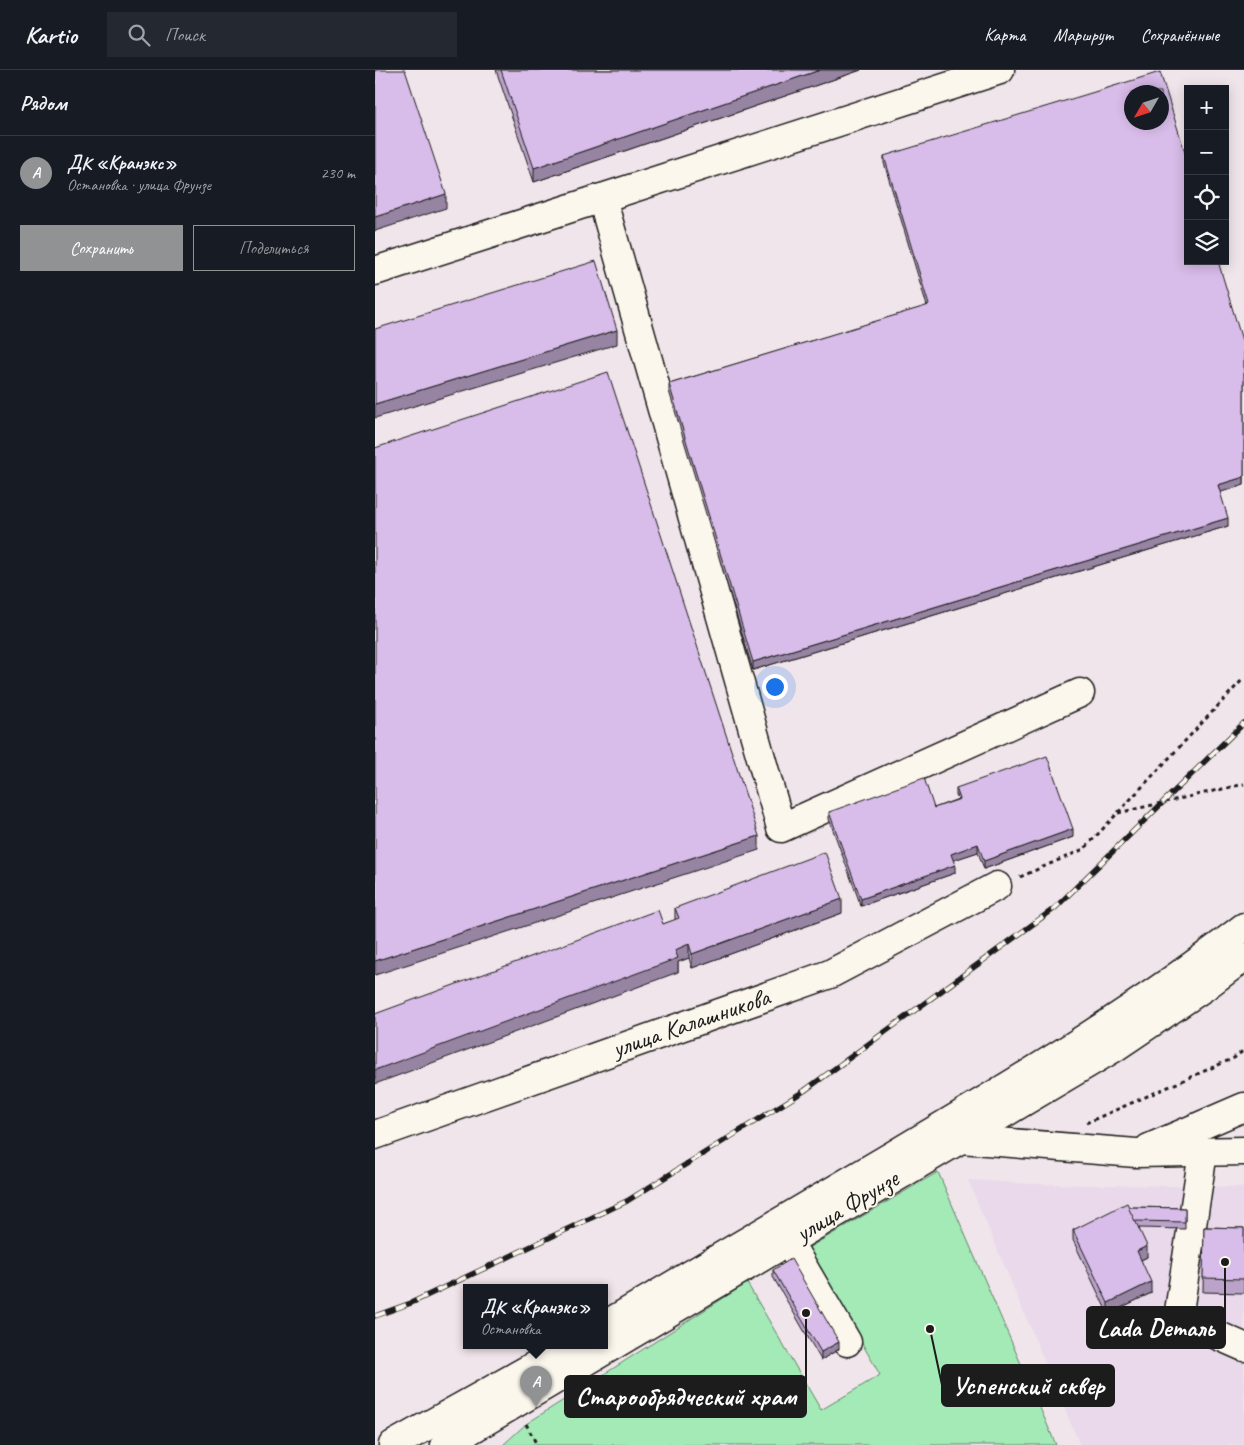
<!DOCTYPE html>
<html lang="ru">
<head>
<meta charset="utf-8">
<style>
  :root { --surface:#171b24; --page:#242831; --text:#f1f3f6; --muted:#9ea1a6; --line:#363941; --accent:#919294 }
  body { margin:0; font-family:Caveat,sans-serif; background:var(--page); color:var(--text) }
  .controls { position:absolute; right:15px; top:15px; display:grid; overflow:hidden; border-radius:0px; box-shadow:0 2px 12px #0003 }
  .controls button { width:45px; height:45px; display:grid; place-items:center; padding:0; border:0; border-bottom:1px solid var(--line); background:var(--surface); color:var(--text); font:25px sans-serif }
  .compass { position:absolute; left:749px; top:15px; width:45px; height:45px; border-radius:50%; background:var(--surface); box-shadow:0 2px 12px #0003; rotate:231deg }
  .you { position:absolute; left:399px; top:616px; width:18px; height:18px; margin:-12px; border:4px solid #fff; border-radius:50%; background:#1a73e8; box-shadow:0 0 0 8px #1a73e833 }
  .badge { display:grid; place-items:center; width:32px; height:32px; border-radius:50%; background:var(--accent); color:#fff; font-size:16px; font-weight:700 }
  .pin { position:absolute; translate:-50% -41px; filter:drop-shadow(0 1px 2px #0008) }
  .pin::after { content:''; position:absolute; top:26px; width:18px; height:15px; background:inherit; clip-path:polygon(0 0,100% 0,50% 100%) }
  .popup { position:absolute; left:88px; top:1214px; width:145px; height:65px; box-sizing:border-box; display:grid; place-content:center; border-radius:0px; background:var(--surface); filter:drop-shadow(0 1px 4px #0005); font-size:16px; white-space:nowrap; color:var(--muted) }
  .popup b { font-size:19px; color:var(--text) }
  .popup::after { content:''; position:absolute; left:50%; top:100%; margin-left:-10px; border:10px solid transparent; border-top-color:var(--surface) }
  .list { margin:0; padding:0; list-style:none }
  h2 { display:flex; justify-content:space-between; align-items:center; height:65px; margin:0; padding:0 20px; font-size:21px }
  h2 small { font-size:16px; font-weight:400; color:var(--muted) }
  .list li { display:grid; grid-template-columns:32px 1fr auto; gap:15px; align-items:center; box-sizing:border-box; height:75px; padding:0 20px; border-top:1px solid var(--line) }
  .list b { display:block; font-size:19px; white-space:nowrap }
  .list p { margin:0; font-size:16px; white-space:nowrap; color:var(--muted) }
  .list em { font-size:16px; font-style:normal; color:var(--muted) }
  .actions { display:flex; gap:10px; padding:15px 20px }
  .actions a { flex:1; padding:11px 0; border:1px solid var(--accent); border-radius:0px; text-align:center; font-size:18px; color:var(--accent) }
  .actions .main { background:var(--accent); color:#fff }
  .icon { flex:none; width:28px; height:28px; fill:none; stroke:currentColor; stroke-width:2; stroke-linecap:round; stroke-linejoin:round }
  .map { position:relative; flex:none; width:869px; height:1375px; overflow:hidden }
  header { display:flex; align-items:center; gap:30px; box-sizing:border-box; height:70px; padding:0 25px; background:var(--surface); border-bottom:1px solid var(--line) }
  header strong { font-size:24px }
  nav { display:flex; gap:28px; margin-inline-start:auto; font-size:18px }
  .search { width:350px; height:45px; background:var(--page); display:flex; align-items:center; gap:12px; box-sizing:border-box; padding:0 18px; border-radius:0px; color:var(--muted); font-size:19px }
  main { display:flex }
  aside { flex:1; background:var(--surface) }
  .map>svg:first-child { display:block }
</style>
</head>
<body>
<header>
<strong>Kartio</strong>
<div class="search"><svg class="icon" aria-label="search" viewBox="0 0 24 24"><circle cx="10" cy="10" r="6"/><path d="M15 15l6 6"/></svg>Поиск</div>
<nav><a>Карта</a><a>Маршрут</a><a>Сохранённые</a></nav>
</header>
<main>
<aside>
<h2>Рядом<small></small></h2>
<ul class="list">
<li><span class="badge">A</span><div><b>ДК «Кранэкс»</b><p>Остановка · улица Фрунзе</p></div><em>230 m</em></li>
</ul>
<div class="actions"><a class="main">Сохранить</a><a>Поделиться</a></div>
</aside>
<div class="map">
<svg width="869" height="1375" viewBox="0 0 869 1375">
  <rect width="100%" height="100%" fill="#f0e5eb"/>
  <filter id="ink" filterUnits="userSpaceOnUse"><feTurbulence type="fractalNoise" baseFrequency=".02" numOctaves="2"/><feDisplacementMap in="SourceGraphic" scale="10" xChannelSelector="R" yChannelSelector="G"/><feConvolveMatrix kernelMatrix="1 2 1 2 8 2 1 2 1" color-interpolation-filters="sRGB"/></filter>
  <g filter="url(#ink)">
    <path fill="#e9d9ea" d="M593 1110 656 1114 869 1117V1375H705Z"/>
    <path fill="#a4eab6" stroke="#608369" d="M563 1102 681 1375H128L151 1354 372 1213 446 1340 505 1305 433 1178Z"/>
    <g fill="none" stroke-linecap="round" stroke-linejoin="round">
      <defs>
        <g id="minor">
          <path d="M227 128 406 758 705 623"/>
          <path d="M0 201 625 0"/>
          <path d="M0 1065 455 904 622 816"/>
          <path d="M586 1069 761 1083 869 1081"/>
          <path d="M774 1078 869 1037"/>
          <path d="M828 1082 803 1248 869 1277"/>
          <path d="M413 1171 472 1272"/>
        </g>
        <g id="highway">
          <path d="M230 1255C326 1198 423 1141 520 1084 640 1013 759 942 869 857"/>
          <path d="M18 1375 195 1276"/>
          <path d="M70 1375 739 978 828 918 869 887"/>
        </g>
      </defs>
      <use href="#minor" stroke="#1c1c1c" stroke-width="31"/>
      <use href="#highway" stroke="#1c1c1c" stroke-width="31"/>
      <g stroke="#1c1c1c" stroke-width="3" stroke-dasharray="4 4" stroke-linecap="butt">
        <path d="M743 743 869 714"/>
        <path d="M645 807 709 779 869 608"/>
        <path d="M711 1053 859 988 869 980"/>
        <path d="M151 1354 162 1375"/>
      </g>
      <use href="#minor" stroke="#fbf7ec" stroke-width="28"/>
      <use href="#highway" stroke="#fbf7ec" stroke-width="28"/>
      <defs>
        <path id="rail" d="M0 1246 36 1233 252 1131 429 1021 680 838 869 653"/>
      </defs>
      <use href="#rail" stroke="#1c1c1c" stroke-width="5.5"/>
      <use href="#rail" stroke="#fbf7ec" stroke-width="4" stroke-dasharray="11" stroke-linecap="butt"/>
    </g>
    <g fill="#baa2c8" stroke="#1c1c1c">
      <path d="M121 0H486L159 112Z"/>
      <path d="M509 86 869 277V415L845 422 853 456 378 600 294 321V314L552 236 509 93Z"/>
      <path d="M581 718 698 767 609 799 603 782 578 790 580 803 486 836 454 749V742L559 738 583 729 581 726Z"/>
      <path d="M300 838 467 843 317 898 314 888 303 892V902L288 854 300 850Z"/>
      <path d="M753 1137 810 1138V1159L764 1158 772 1187 766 1190 776 1223 733 1244 698 1170V1160Z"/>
      <path d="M829 1157 869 1158V1223L828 1222Z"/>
      <path d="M398 1200 464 1279 446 1290 398 1207Z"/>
    </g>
    <g fill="#9784a3" stroke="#1c1c1c">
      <path d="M445 0H486L159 112V98Z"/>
      <path d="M71 124V138L0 161V147Z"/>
      <path d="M242 260V274L0 348V334Z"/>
      <path d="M869 407V415L843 423V415Z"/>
      <path d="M853 448V456L378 600V592Z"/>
      <path d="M698 759V767L609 799V791Z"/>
      <path d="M384 766V780L0 905V891Z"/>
      <path d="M603 774V782L576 791V784Z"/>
      <path d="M580 795V803L486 836V829Z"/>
      <path d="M467 829V843L317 898V884Z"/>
      <path d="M314 874V888L303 892V902L0 1014V1000Z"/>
      <path d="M772 1176V1187L762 1192V1181Z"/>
      <path d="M776 1212V1223L733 1244V1233Z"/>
      <path d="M464 1272V1279L446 1290V1282Z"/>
    </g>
    <g fill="#d8bce9" stroke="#1c1c1c" fill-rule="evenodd">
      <path d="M0 0H30L71 124 0 147Z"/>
      <path d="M126 0H445L159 98Z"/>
      <path d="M785 2 813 92V191H843L869 277V407L843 415 853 448 378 592 294 314 554 235 509 86ZM756 22H786V52H756Z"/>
      <path d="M221 191 242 260 0 334V259Z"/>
      <path d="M233 302 384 766 0 891V378Z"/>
      <path d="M672 686 698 759 609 791 603 774 576 784 580 795 486 829 454 742 549 708 559 738 585 729 581 718Z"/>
      <path d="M450 782 467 829 317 884 314 874 300 880 303 888 0 1000V944L283 840 288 854 304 848 300 838Z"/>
      <path d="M752 1133 772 1176 762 1181 776 1212 733 1233 698 1160Z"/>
      <path d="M753 1137 810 1138V1152L760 1151Z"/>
      <path d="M829 1157 869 1158V1209L828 1208Z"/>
      <path d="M416 1189 464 1272 446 1282 398 1200Z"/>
    </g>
  </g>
  <g text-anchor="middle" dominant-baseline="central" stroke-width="4" stroke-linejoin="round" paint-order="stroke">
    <g font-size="25" fill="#1c1c1c" stroke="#fbf7ec">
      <text transform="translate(316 953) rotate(-19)">улица Калашникова</text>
      <text transform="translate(472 1136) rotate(-31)">улица Фрунзе</text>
    </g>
  </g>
  <path fill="none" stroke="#1c1c1c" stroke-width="2" d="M850 1192L850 1257M555 1259L567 1315M431 1243L431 1326"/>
  <g fill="#1c1c1c" stroke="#fbf7ec" stroke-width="2">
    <circle cx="850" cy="1192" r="5"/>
    <circle cx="555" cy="1259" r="5"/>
    <circle cx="431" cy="1243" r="5"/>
  </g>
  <g fill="#1c1c1c" stroke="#1c1c1c" stroke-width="2">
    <rect x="712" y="1237" width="138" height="41" rx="5"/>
    <rect x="567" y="1295" width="172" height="41" rx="5"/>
    <rect x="190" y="1306" width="241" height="41" rx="5"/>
  </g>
  <g font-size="26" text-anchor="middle" font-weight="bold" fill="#fff">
    <text x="781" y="1266">Lada Dеталь</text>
    <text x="653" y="1324">Успенский сквер</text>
    <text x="311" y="1335">Старообрядческий храм</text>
  </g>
</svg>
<div class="controls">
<button>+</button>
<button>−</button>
<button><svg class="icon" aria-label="locate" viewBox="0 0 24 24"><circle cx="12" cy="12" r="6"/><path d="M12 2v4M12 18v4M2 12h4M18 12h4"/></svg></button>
<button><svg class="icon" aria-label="layers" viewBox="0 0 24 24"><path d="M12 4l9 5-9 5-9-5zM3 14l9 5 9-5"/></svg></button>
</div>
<svg class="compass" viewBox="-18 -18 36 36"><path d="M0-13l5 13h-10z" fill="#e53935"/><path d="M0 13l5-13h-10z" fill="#9ea1a6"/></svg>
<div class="you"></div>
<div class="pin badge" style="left:161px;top:1337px">A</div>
<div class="popup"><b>ДК «Кранэкс»</b>Остановка</div>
</div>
</main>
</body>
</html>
